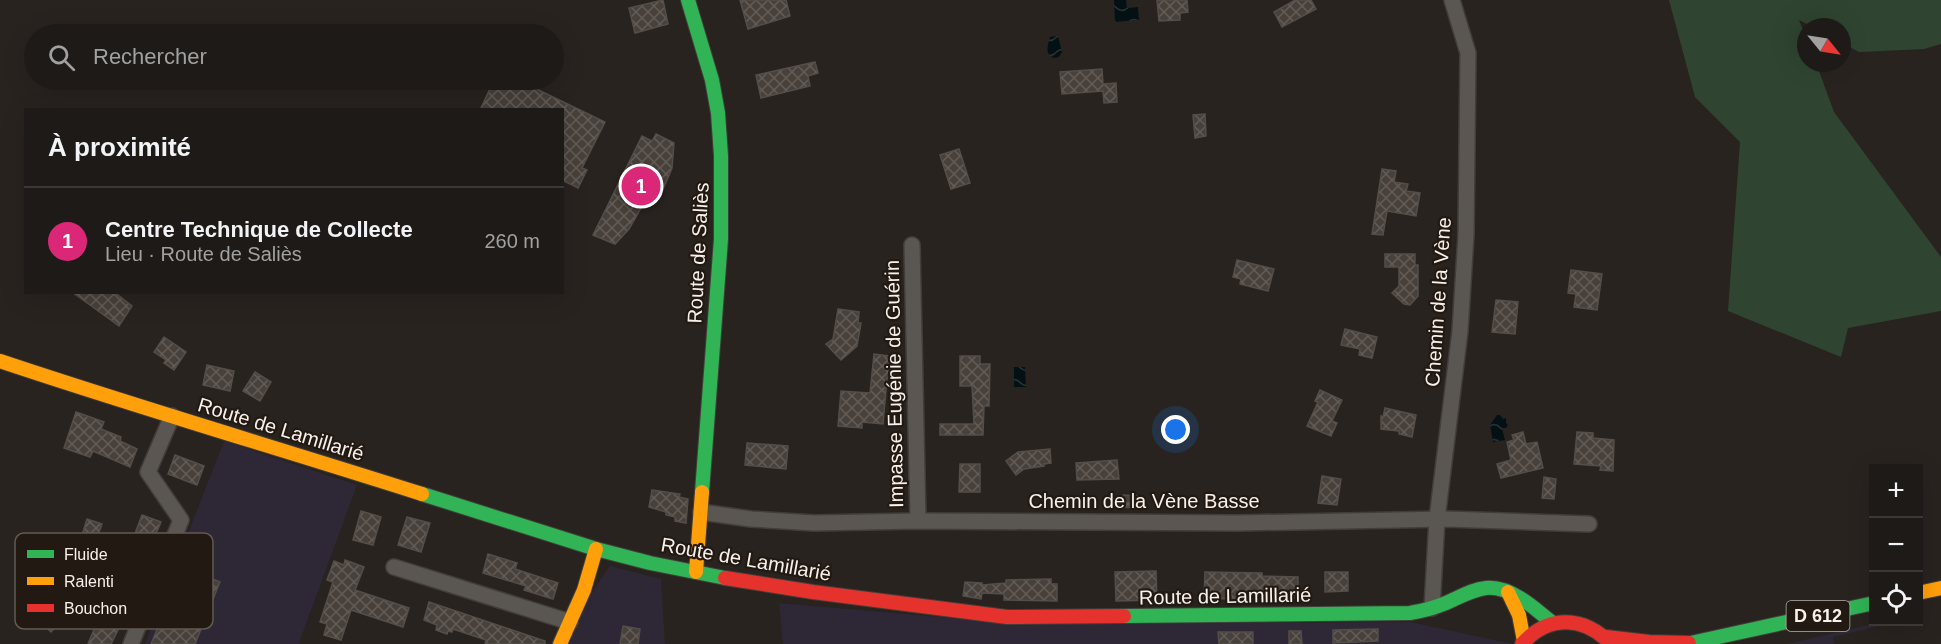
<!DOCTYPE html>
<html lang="fr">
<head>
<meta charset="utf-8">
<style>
  :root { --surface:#1e1a17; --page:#262320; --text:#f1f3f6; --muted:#a1a1a1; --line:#3c3836; --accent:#db2777 }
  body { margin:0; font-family:Arial,sans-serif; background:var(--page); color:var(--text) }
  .controls { position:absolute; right:18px; bottom:18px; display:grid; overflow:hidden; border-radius:0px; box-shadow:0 6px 24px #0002 }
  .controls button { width:54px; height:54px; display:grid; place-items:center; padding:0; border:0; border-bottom:2px solid var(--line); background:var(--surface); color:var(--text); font:30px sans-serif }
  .compass { position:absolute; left:1797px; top:18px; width:54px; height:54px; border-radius:50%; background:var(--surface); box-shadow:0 6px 24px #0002; rotate:120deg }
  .you { position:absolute; left:1176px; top:430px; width:21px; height:21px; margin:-15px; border:4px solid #fff; border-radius:50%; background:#1a73e8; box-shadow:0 0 0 9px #1a73e833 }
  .badge { display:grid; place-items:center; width:39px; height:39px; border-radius:50%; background:var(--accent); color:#fff; font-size:20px; font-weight:700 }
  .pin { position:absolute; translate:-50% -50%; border:3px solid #fff; box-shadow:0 2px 6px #0006 }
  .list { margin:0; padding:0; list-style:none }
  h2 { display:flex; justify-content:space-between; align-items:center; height:78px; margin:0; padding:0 24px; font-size:26px }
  h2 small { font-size:20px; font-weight:400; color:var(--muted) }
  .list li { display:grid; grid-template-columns:39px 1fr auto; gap:18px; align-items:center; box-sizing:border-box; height:108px; padding:0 24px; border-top:2px solid var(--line) }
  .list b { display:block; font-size:22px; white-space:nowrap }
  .list p { margin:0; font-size:20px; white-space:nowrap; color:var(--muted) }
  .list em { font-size:20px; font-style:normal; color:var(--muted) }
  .icon { flex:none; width:33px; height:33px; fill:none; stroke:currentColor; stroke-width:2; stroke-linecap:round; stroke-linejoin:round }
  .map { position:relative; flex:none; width:1941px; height:644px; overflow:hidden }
  .search { position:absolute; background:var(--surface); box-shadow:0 6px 24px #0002; left:24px; top:24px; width:540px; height:66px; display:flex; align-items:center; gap:15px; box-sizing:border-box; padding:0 21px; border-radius:33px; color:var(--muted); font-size:22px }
  .panel { position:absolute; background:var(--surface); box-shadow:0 6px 24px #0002; left:24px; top:108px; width:540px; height:186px; border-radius:0px }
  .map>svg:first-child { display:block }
</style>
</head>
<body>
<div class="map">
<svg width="1941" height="644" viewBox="0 0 1941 644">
  <defs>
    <pattern id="water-waves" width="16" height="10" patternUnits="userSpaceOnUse" patternTransform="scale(1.5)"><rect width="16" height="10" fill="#041114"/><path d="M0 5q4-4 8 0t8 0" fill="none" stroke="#293436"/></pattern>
    <pattern id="building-cross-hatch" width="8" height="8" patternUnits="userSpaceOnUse" patternTransform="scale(1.5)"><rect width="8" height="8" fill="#48403a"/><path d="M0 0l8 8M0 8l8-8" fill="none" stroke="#635c57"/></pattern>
  </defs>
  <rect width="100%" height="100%" fill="#28231f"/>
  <g fill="#2e2735">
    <path d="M224 441 357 485 299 643 301 644H145Z"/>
    <path d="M610 566 661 579 665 644H556Z"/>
    <path d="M779 603 1021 624 1411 622 1512 644H783Z"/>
    <path d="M1881 622H1896L1833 637 1834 644H1787Z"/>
  </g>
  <path fill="#2f4531" d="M1669 0H1941V44L1924 49 1859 52 1842 43V27H1813L1799 20 1806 38V63H1816L1834 112 1941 257V311L1848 328 1841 357 1728 311 1740 142 1695 97Z"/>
  <g fill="url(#water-waves)">
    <path d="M1114 0H1126L1127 8 1138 7 1139 20 1115 22Z"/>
    <path d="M1058 36 1062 52 1059 57 1054 58C1044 54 1048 45 1050 37Z"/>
    <path d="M1014 367H1025L1026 387H1014Z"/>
    <path d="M1497 415H1500L1503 419 1506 418V423L1508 425 1506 428H1502L1505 440 1493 442 1490 425Z"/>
  </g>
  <g fill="url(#building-cross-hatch)" stroke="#534e4a" stroke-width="1.5">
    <path d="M663 0 668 24 635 33 629 8Z"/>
    <path d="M740 0H786L790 16 748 29Z"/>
    <path d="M1157 0H1187L1188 12 1180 13V20L1159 21Z"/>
    <path d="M1295 0H1311L1316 9 1282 27 1274 12Z"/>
    <path d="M815 62 818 73 808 76 810 86 761 98 756 75Z"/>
    <path d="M1102 69 1103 84 1116 83 1117 102 1104 103 1103 91 1062 94 1060 72Z"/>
    <path d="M494 80H518L605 122 582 168 587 170 578 188 562 180V110H480Z"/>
    <path d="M1205 114 1206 136 1195 138 1193 115Z"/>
    <path d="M656 134 674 143 672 168 659 199 649 194 629 229 615 244 593 235 642 136 652 141Z"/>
    <path d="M959 149 970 183 951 189 940 155Z"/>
    <path d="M1382 169 1396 171 1394 182 1408 184 1406 191 1420 193 1416 216 1387 211 1383 235 1372 234Z"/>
    <path d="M1385 254H1415V265H1418V296L1410 305 1404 304 1392 293 1399 286V267H1385Z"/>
    <path d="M1237 260 1274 269 1268 291 1240 284 1241 279 1233 277Z"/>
    <path d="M1571 270 1602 274 1597 310 1574 307 1576 294 1568 293Z"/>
    <path d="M72 292H114L132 306 119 326Z"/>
    <path d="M1496 300 1518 302 1515 334 1492 332Z"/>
    <path d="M838 309 859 312 858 323H861L857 346 841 360 826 344 833 339Z"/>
    <path d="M1345 329 1377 337 1372 358 1359 355 1360 349 1341 345Z"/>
    <path d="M164 337 186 352 174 370 164 363 166 360 154 352Z"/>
    <path d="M874 354 896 357 894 379 887 378 883 424 862 422V428L838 426 841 391 870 393Z"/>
    <path d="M960 356H980V364H990L989 406H984L983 435H940V424H974L972 386H960Z"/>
    <path d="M207 365 234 371 230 391 203 385Z"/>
    <path d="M255 372 271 382 260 401 243 391Z"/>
    <path d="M1320 390 1342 400 1332 421 1337 423 1331 436 1307 426 1318 402 1315 401Z"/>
    <path d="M1385 408 1416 415 1412 437 1399 434V431L1381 429V416L1383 417Z"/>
    <path d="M76 412 104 422 101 429 121 437 120 441 137 449 130 467 93 451 90 457 64 448Z"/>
    <path d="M1523 432 1526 444 1537 442 1543 468 1501 478 1497 464 1511 460 1507 442 1514 440 1512 435Z"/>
    <path d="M1577 432 1593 433V438L1614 440 1613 471 1600 470 1601 466 1574 464Z"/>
    <path d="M747 443 788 446 786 469 745 465Z"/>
    <path d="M1050 449 1051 463 1044 464V466L1024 469 1016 475 1006 461 1018 452Z"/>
    <path d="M175 455 204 466 197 485 168 474Z"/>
    <path d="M1117 460 1119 479 1077 480 1076 463Z"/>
    <path d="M960 464H980V492H959Z"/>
    <path d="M1322 476 1341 479 1337 505 1318 503Z"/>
    <path d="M1544 477 1556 479 1554 499 1542 498Z"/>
    <path d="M652 490 680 494 679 497 688 499 686 523 675 521V517L666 515V512L649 507Z"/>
    <path d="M1123 495 1137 496 1136 508 1121 507Z"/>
    <path d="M361 511 381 517 373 545 353 540Z"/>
    <path d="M142 515 161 522 155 536 157 537 148 559 146 558 132 590 135 591 126 614 111 644H88L100 615 105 617 114 595 101 589 106 579 117 583 130 551 118 546 123 535 133 539Z"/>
    <path d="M407 517 430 523 421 552 398 545Z"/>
    <path d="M87 519 102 524 97 538 83 532Z"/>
    <path d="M488 554 517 563 515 569 558 583 553 599 524 590 526 586 483 573Z"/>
    <path d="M345 560 364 567 355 590 409 608 403 627 351 610 341 640 324 635 327 624 320 622 333 582 327 580 334 561 344 565Z"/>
    <path d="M183 567 220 582 195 644H151Z"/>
    <path d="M1156 571 1157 600 1116 601 1115 572Z"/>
    <path d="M1205 572 1262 573V576L1298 577V598L1204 599Z"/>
    <path d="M1325 572H1348V591L1325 592Z"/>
    <path d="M1051 579V584H1057V601L1004 600V594L982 593 981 599 963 596 965 582 982 583V585L1006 583V580Z"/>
    <path d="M53 601 67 613 51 632 37 619Z"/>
    <path d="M429 602 545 641V644H485L486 640 453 629 452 632 448 631 447 634 436 630 437 625 424 620Z"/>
    <path d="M623 626 640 629 638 644H620Z"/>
    <path d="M1378 629V641L1333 643V630Z"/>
    <path d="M1289 631H1301L1302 644H1289Z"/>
    <path d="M1218 632H1253V644H1219Z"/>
  </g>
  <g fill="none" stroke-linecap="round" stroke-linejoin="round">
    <defs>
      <g id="street">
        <path d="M912 245 918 521"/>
        <path d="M701 512 751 519 814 523 918 521 1238 523 1446 519 1589 524"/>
        <path d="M394 567 570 622"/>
        <path d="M1432 608 1437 519 1460 331 1466 235 1468 53 1452 0"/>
        <path d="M131 644 181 520 148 472 172 416"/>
      </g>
      <g id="fast">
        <path d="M688 0 712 80 718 113 721 156V239L702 492"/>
        <path d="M422 494 596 549 650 563 725 578"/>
        <path d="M1124 616 1410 613C1422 611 1434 608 1446 603 1475 590 1489 579 1520 598 1532 605 1542 615 1553 623"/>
        <path d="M1686 644 1874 603"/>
      </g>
      <g id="slow">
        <path d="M0 361C140 408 281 449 422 494"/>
        <path d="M696 572 702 492"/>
        <path d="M1508 592 1519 615 1524 641"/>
        <path d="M1918 593 1941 588"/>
        <path d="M560 644 584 590 596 549"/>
      </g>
      <g id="jam">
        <path d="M725 578 813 592 1007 617 1124 616"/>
        <path d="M1606 637 1649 642 1689 643"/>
        <path d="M1522 644C1549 614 1584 616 1611 644"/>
      </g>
    </defs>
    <use href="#street" stroke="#423d3a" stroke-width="18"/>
    <use href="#fast" stroke="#423d3a" stroke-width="16"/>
    <use href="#slow" stroke="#423d3a" stroke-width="16"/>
    <use href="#jam" stroke="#423d3a" stroke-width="16"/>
    <use href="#street" stroke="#5a5652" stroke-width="15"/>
    <use href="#fast" stroke="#30b455" stroke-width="14"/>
    <use href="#slow" stroke="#ff9f0a" stroke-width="14"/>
    <use href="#jam" stroke="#e5322d" stroke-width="14"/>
  </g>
  <g text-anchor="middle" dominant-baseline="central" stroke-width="4.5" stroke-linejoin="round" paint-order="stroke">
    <rect fill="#221912" stroke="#b8b0aa" stroke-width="1.5" x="1786.5" y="601" width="63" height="30" rx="4.5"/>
    <g font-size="18" font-weight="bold" fill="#f8f0eb">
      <text x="1818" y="616">D 612</text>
    </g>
    <g font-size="20" fill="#f8f0eb" stroke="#221912">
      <text transform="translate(698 253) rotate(-87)">Route de Saliès</text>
      <text transform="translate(1438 302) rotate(-86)">Chemin de la Vène</text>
      <text transform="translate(894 384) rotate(-91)">Impasse Eugénie de Guérin</text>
      <text transform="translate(281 429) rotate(17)">Route de Lamillarié</text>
      <text x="1144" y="501">Chemin de la Vène Basse</text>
      <text transform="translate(746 559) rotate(10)">Route de Lamillarié</text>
      <text transform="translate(1225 596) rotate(-1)">Route de Lamillarié</text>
    </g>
  </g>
  <rect x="15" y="533" width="198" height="96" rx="9" fill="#221912" stroke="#625a53" stroke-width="1.5"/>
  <rect x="27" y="550" width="27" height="8" fill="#30b455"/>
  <rect x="27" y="577" width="27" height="8" fill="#ff9f0a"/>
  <rect x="27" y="604" width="27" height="8" fill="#e5322d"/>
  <g font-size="16" fill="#f8f0eb">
    <text x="64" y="560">Fluide</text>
    <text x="64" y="587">Ralenti</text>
    <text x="64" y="614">Bouchon</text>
  </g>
</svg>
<div class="controls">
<button>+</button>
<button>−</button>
<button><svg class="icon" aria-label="locate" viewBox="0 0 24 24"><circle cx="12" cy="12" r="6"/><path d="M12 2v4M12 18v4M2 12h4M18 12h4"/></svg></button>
</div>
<svg class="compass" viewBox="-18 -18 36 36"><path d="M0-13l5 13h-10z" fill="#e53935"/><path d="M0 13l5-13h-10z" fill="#a1a1a1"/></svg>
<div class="you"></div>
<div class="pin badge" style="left:641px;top:186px">1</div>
<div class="search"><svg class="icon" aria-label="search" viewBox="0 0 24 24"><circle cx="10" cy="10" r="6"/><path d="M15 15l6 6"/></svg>Rechercher</div>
<section class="panel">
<h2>À proximité<small></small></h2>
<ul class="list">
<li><span class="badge">1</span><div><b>Centre Technique de Collecte</b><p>Lieu · Route de Saliès</p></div><em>260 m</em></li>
</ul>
</section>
</div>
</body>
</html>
